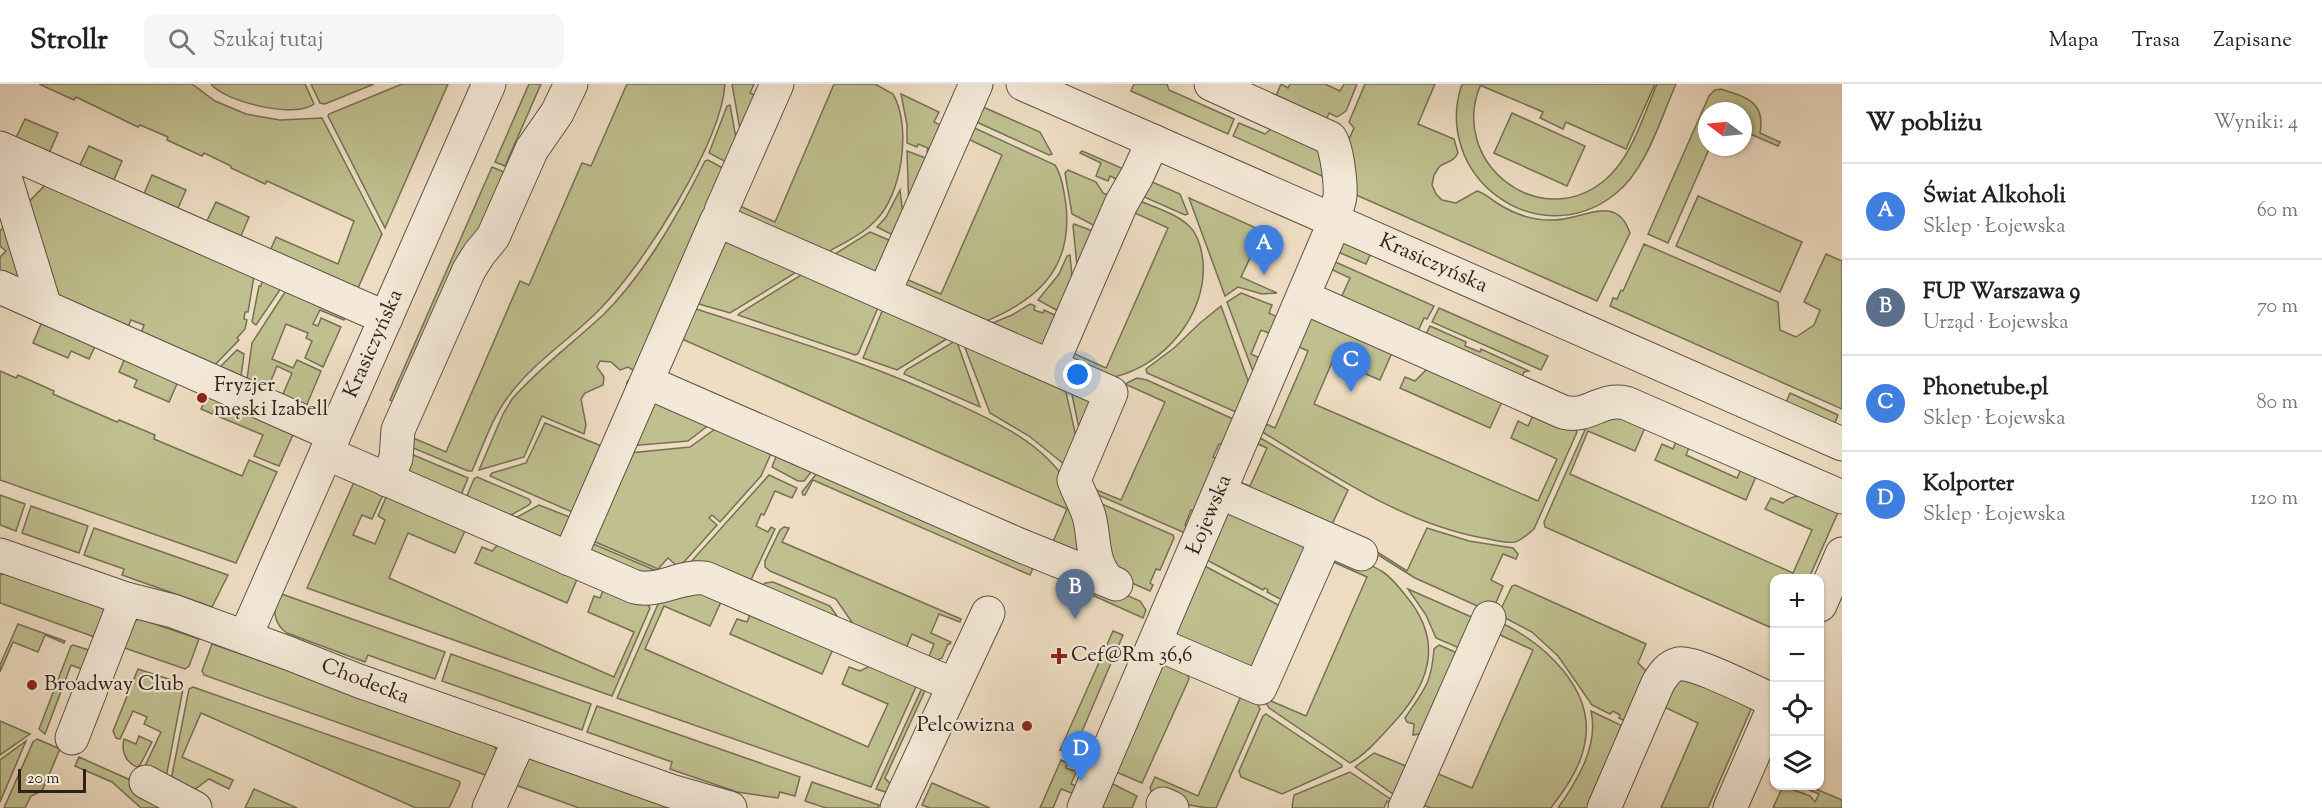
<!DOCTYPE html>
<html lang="pl">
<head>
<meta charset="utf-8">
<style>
  :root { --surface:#fff; --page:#f6f6f6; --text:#222; --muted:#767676; --line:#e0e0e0; --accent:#d93025 }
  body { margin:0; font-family:"Sorts Mill Goudy",serif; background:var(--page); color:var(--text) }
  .controls { position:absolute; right:18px; bottom:18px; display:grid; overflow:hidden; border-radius:12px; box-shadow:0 2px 4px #0004 }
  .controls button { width:54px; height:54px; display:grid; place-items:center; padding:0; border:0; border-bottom:2px solid var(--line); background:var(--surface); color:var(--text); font:30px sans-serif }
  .compass { position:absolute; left:1698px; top:18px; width:54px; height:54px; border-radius:50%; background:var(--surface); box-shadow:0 2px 4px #0004; rotate:286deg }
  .scale { position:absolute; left:18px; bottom:15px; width:68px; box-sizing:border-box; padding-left:6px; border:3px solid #2b2319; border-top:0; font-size:16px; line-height:21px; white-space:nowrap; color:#2b2319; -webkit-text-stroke:4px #f4e9d8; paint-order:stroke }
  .you { position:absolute; left:1078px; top:291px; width:21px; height:21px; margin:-15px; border:4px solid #fff; border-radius:50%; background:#1a73e8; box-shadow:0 0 0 9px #1a73e833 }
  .badge { display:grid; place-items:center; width:39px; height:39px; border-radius:50%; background:var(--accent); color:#fff; font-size:20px; font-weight:700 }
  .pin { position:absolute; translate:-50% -50px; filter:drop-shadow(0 2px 3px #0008) }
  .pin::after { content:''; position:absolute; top:32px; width:21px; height:18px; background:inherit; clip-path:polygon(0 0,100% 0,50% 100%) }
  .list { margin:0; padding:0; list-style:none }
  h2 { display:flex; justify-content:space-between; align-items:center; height:78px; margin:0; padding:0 24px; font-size:26px }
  h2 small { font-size:20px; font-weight:400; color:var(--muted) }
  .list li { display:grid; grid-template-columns:39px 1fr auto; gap:18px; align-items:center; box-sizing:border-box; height:96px; padding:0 24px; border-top:2px solid var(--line) }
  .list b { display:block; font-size:22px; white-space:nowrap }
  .list p { margin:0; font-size:20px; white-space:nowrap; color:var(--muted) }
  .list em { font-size:20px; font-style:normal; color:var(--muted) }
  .icon { flex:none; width:33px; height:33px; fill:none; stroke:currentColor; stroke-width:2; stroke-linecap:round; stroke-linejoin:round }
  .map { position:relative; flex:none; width:1842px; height:724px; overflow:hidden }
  header { display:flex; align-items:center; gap:36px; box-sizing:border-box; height:84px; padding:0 30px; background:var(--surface); border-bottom:2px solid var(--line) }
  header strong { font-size:28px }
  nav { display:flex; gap:33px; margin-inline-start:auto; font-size:21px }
  .search { width:420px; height:54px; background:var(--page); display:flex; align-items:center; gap:15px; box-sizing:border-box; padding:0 21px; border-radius:12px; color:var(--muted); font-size:22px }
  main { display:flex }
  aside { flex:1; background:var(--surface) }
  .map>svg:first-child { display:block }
</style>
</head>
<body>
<header>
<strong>Strollr</strong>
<div class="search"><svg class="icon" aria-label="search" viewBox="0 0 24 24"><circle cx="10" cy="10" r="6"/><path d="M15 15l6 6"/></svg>Szukaj tutaj</div>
<nav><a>Mapa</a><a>Trasa</a><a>Zapisane</a></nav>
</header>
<main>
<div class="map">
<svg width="1842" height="724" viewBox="0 0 1842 724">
  <rect width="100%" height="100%" fill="#eeddc3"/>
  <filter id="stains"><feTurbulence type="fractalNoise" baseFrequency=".00333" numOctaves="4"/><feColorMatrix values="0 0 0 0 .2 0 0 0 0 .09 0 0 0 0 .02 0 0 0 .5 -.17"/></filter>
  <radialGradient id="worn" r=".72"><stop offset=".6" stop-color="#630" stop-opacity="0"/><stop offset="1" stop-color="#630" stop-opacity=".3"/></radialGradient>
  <g fill="#bfbf8f" stroke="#757154" stroke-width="1.5">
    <path d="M39 0H192L215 17 246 30 280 36 322 34 382 150 354 213 268 172 276 153 338 180 354 137 267 97 265 100 231 84V82L204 69 202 72 167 56 168 53 140 41 138 43 76 13 74 16Z"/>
    <path d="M211 0H305L314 20C295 35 225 18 211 0Z"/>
    <path d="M311 0H374L325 20 320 19Z"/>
    <path d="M402 0H448L385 144 328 32 329 30Z"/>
    <path d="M529 0H541L505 82 495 78Z"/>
    <path d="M627 0H725C721 60 643 181 600 225 571 255 532 279 508 313 492 334 483 362 472 387H468L406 361 411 353 446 368 520 197 529 201 582 79 591 82Z"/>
    <path d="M732 0H754L750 9 764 15 742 57Z"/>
    <path d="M834 0H875L893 10C912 42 902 112 875 137 861 152 838 162 820 172L729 135 740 122 775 138Z"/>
    <path d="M1134 0H1167L1169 6 1234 35 1228 50 1131 7Z"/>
    <path d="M1281 0 1288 4 1290 0H1325L1340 7 1344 0H1357L1346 27 1337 33 1329 29 1325 39 1274 17Z"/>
    <path d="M1365 0H1435L1418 40 1454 55 1458 69C1453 79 1446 77 1439 83L1434 91 1432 101 1436 110 1442 116 1456 119 1477 107C1485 109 1490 115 1497 119 1514 130 1534 137 1554 136 1584 136 1616 108 1630 149L1597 217 1347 107 1344 66 1354 44 1349 38Z"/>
    <path d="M1462 0H1481C1447 77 1539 151 1605 96 1631 75 1644 30 1657 0H1676C1660 36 1646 87 1614 111 1536 171 1431 91 1462 0Z"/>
    <path d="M1483 0H1655L1626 65 1566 38 1563 45 1540 34 1543 28 1482 2Z"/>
    <path d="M1721 5C1746 13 1766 18 1760 49L1780 58 1778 62 1743 47V27H1707V63H1710L1668 159 1648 150 1709 12 1715 6Z"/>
    <path d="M901 10 939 28 934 38 948 45 934 71 927 68 928 64 918 60 917 63 907 59V41Z"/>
    <path d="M974 19 1040 48 1052 70 1049 71 970 35Z"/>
    <path d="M730 21 739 70 732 81 709 69 727 22Z"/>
    <path d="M1512 29 1585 62 1567 102 1494 69Z"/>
    <path d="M25 35 58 49 49 69 13 60Z"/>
    <path d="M1280 37 1323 56 1331 96 1233 52 1239 39 1265 50Z"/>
    <path d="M968 41 1055 81C1062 92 1064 108 1066 121 1073 187 1035 218 979 240L895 207 906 195 941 210 1002 71 968 55Z"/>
    <path d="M89 62 122 77 113 98 79 83Z"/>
    <path d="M907 67 931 76 909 128Z"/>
    <path d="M1082 67 1133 89 1125 99 1110 92 1108 97 1096 92 1101 79 1080 69Z"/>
    <path d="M708 76 732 89 633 312 626 305 627 298 633 291V286L628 283 620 286 611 278 600 277 597 283 604 293 603 301 585 309 581 315 586 341 584 350 542 332 524 373 479 386 503 330 512 315C539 284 573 259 603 231 645 190 679 129 705 77Z"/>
    <path d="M492 83 506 89 399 320 390 316Z"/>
    <path d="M1068 86 1096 98 1103 109 1117 115 1101 145 1072 130 1065 89Z"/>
    <path d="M152 91 186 106 177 126 143 112Z"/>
    <path d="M1143 94 1180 110 1188 130 1185 131 1135 109Z"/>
    <path d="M47 99 172 151 170 157 183 163 186 157 255 186 248 228H245L244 235 247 236 245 245 237 254 239 256 208 288 141 249 144 241 131 236 127 245 54 220 22 125Z"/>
    <path d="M900 106 905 148 899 154 877 143 886 133Z"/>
    <path d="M1698 112 1802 158 1780 208 1676 162Z"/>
    <path d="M1133 114C1150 122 1177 129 1190 143 1198 151 1202 166 1203 178 1207 230 1165 281 1114 293L1058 279 1064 265 1106 284 1107 282 1168 144 1126 125Z"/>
    <path d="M1189 114 1263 147 1241 193 1277 209 1262 210 1238 203 1225 212Z"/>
    <path d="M216 118 249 133 238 159 206 139Z"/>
    <path d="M9 137 32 205 0 196V173L6 167 0 162V147Z"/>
    <path d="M1074 140 1098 149 1078 192 1073 142Z"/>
    <path d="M870 148 896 159 884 196 827 175Z"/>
    <path d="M718 150 803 184 730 229 692 218Z"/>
    <path d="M1336 153 1371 169 1366 180 1331 165Z"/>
    <path d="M1644 160 1778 218 1780 246 1796 253 1814 241 1820 226 1804 218 1826 170 1842 177V325L1610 222 1613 214 1617 215 1621 206 1623 207Z"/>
    <path d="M1070 171 1074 213 1062 229 1038 216 1059 190 1067 172Z"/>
    <path d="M1331 176 1434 222 1427 235 1424 234 1417 249 1340 216 1350 194 1326 183Z"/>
    <path d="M809 186 881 217 858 270 855 271 738 231 740 229Z"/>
    <path d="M263 193 284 200 256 241 252 238 259 202H261Z"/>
    <path d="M289 202 349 225 344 236 320 226 313 240 318 242 321 234 341 243 323 283 305 274 312 257 306 254 308 249 286 240 272 275 293 284 297 276 321 287 305 325 277 308 283 310 292 289 277 282 268 304 246 302 252 259Z"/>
    <path d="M1241 209 1272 221 1269 229 1284 236 1277 252 1261 246 1251 270 1266 277 1255 293 1227 218Z"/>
    <path d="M885 220 953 251 897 286 863 274Z"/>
    <path d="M1030 220 1035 222 1034 226 1043 229 1044 226 1061 234 1048 270 985 242 1012 231Z"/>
    <path d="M1221 222 1249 299 1236 328 1147 289 1146 285 1174 264 1200 239Z"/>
    <path d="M693 224C782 253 871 279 955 319 996 338 1041 358 1066 397 1075 411 1078 441 1083 458L1075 468 1052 460 1067 425 682 255 662 298Z"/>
    <path d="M1308 224 1395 262 1380 296 1333 276 1314 320 1538 417 1557 375 1511 354 1518 337 1528 342 1536 325 1574 342 1577 348 1534 445C1528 450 1522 456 1515 458 1505 460 1492 455 1483 454 1401 439 1329 388 1259 346V337L1275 344 1304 277 1308 267 1293 260Z"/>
    <path d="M1439 224 1548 272 1541 286 1432 238Z"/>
    <path d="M44 233 98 256 89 275 71 267 68 274 33 259Z"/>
    <path d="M1430 242 1466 258 1465 262 1480 268 1481 265 1529 287 1524 288 1522 293 1422 258Z"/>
    <path d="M962 256 1063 295 1079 366 1065 381 1029 352 990 329Z"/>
    <path d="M955 257 957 258 980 323 904 290 906 286Z"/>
    <path d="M237 266 244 270 240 300 215 288Z"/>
    <path d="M127 269 180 293 169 318 134 303 137 296 119 288Z"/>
    <path d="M1433 279 1505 311 1490 344 1400 304 1405 293 1415 297Z"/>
    <path d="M0 287 16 294 18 291 54 307 53 310 117 338 119 336 155 351 154 355 242 392 249 376 277 388 236 479 0 396Z"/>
    <path d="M1137 294 1147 296 1233 335 1222 360H1219L1213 373 1217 375 1194 427 1191 426 1185 441 1188 442 1185 449 1089 407 1087 402 1121 416 1165 318 1125 300Z"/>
    <path d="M1070 301 1093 312 1081 354Z"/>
    <path d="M209 305 297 342 279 382 254 372 263 351 201 325Z"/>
    <path d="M1790 309 1838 331 1833 345 1785 321Z"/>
    <path d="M646 313 714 337 688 357 629 362Z"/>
    <path d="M1595 332 1649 334 1635 367 1588 347 1570 390 1793 489 1812 446 1765 425 1771 414 1783 419C1800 403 1821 417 1840 424L1809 494H1774V545L1545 443 1544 438 1588 339Z"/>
    <path d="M545 339 604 363 579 431 490 392 492 389 526 379Z"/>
    <path d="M722 340 774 363 761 392 720 438 712 431 709 434 717 441 676 487 667 492 676 481 668 474 658 485 593 457 629 369 690 363Z"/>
    <path d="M1680 348 1693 354 1686 371 1737 394 1745 377 1760 383 1746 416 1655 376 1662 360 1673 365Z"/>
    <path d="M1257 352 1348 406 1328 449 1234 396 1250 402 1267 364 1251 357Z"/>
    <path d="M779 365 816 382 804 397H798L772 383Z"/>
    <path d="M411 370 468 394 459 416 397 387Z"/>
    <path d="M821 384 1037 475 1030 491 813 396 805 411H803L802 408Z"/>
    <path d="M358 389 387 402 372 435 362 431 353 451 375 460 385 436 378 432 390 404 469 438 455 469 408 449 389 494 614 593 634 548 588 528 594 512 600 514 607 497 647 519 650 524 612 612 307 504Z"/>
    <path d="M769 391 797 404 792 414 775 407 764 431 761 430 756 442 768 448 771 443 775 445 750 498 688 481Z"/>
    <path d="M477 393 529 415 531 418 529 421 500 437 464 419 474 395Z"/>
    <path d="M0 411 25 420 16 447 0 441Z"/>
    <path d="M1102 420 1173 451 1174 454 1160 486 1156 485 1150 499 1153 501 1150 507 1116 492Z"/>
    <path d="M539 421 577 436 569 461 508 438Z"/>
    <path d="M1224 421 1310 454 1288 519 1267 508 1268 506 1265 504 1263 506 1203 474Z"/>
    <path d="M31 422 88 442 79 469 22 449Z"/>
    <path d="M784 443 789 444 782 458 961 535 960 538 939 530 931 549 951 558 950 560H948L942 574 925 582 934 560 912 550 903 572 858 547 836 515 770 487 765 483V477L780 446Z"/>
    <path d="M94 444 228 491 212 523 122 491 124 485 84 471Z"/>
    <path d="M1427 444 1469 457 1513 464 1518 470 1516 475 1503 470 1491 496 1503 502 1495 521 1484 525 1415 494 1375 469 1376 467 1407 487Z"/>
    <path d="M505 453 581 486 567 519 475 479 482 463 492 467Z"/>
    <path d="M584 456 657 487 646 501 585 475Z"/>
    <path d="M1337 467C1352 473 1369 479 1383 488 1392 494 1399 503 1406 512 1442 555 1432 595 1397 635 1383 650 1367 670 1350 679L1269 624 1265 617 1273 611 1271 617 1306 632 1367 493 1324 474Z"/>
    <path d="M1201 480 1286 525 1259 592 1168 550Z"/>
    <path d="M6 489 101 521 105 526 100 555 0 519V491Z"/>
    <path d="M773 498 830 522 842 539 761 503 765 499Z"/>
    <path d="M1097 498 1140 517 1146 526 1143 534 1092 511Z"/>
    <path d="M1515 501 1646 560 1638 579 1654 595 1634 641 1619 634 1620 631 1613 627 1610 630 1592 621 1558 572 1532 548 1505 534 1501 525 1512 502Z"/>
    <path d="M1408 505 1476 535 1466 567 1436 554 1426 531Z"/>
    <path d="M276 508 445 568 435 595 368 571 365 578 287 549C272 539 274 524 276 508Z"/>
    <path d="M725 509 710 542 664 522 645 565 868 663 888 620 842 600 849 583 860 587 878 578 920 594 871 703 617 614 662 511Z"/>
    <path d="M754 521 837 556 822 590 730 550 737 535 747 538Z"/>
    <path d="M140 535 199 555 189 582 185 585 119 562 133 537Z"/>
    <path d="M1500 538C1545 560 1598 607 1584 663 1579 686 1565 705 1551 724H1430L1424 721 1429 686 1472 704 1533 566 1500 551Z"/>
    <path d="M18 540 65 557 64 559 45 551 38 568 13 558 0 588V581Z"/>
    <path d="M1113 547 1123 551 1072 671 1060 666Z"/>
    <path d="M212 560 491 657 498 669 491 693 204 591 202 587Z"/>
    <path d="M73 561 95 568 84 586 71 581 45 650 39 645 71 562Z"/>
    <path d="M1439 561 1464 572 1432 648 1413 651 1414 640 1407 638 1405 634C1424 605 1431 602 1434 565Z"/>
    <path d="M451 570 591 620 582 646 442 597Z"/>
    <path d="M1159 571 1184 581 1189 595 1142 699 1114 687Z"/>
    <path d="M138 585 184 600 165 699 145 682 161 648 144 640 147 633 133 627 120 655 116 654 113 647Z"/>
    <path d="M1674 594 1755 616 1708 724H1661L1698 639 1656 619Z"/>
    <path d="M926 595 929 598 885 694 894 704 892 710 876 705Z"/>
    <path d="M193 603 459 697 460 700 449 724H416L201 629 182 673 233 696 229 705 209 695 183 714 170 701 189 605Z"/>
    <path d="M1250 606 1260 625 1216 724C1193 724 1173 718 1152 709L1150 704 1155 693 1198 712 1240 614Z"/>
    <path d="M597 622 800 693 795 712 780 708 778 714 737 708 670 685 672 678 587 648Z"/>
    <path d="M1591 627 1631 646 1597 724H1558C1577 697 1599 662 1591 627Z"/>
    <path d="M1266 630 1342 681V683L1282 710 1241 693 1239 687 1263 632Z"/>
    <path d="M0 637 30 650 0 671Z"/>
    <path d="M139 652 152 658 140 681 137 683C125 678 121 667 124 655L136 660Z"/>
    <path d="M37 655 60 665 42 707 31 712 25 724H4L33 658Z"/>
    <path d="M26 657 0 718V676Z"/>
    <path d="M1374 669 1416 686 1397 713 1355 683Z"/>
    <path d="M79 673 128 695 173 724H141L112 698 75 682Z"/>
    <path d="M527 674 673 724H579L510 699Z"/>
    <path d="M1061 676 1067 679 1066 684 1074 687 1076 684H1078L1071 700 1082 705 1080 712 1061 705 1053 724H1040Z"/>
    <path d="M1350 688 1398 720 1396 724 1387 717 1384 724H1292L1294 711Z"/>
    <path d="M812 698 879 721 878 724H826L805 717Z"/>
    <path d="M1109 698 1137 712 1132 724H1093Z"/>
    <path d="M932 699 990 724H930L922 721Z"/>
    <path d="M1783 702 1810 712 1815 718 1819 710 1800 702H1809L1842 716V724H1773Z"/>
    <path d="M254 705 297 724H245Z"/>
  </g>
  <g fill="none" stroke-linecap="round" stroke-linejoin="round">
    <defs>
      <g id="minor">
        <path d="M1023 0 1842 360"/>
        <path d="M1211 0 1330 54C1337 63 1341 100 1340 112 1339 121 1335 128 1332 136"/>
        <path d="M0 64 386 234"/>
        <path d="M0 77 45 223"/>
        <path d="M721 127 777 0"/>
        <path d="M0 203 334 351"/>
        <path d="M884 209 976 0"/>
        <path d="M1303 213 1563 328C1589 335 1600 313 1626 319L1842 413"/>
        <path d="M1051 282 1121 120 1137 92 1153 57"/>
        <path d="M647 298 1017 460 1116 500"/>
        <path d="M326 369 635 503C659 509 681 491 705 494L954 601"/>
        <path d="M387 396 396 374 398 346 469 186 479 170 493 153 532 65 557 29 571 0"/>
        <path d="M1220 408 1361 470"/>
        <path d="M0 471 126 515 173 527 288 569 359 597 671 707 730 724"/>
        <path d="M569 475 717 136 1111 309 1074 396C1078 408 1085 419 1089 432 1095 454 1091 479 1108 496"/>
        <path d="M1820 521 1842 470"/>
        <path d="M245 553 489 0"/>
        <path d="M1155 559 1260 604 1326 455"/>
        <path d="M72 654 126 515"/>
        <path d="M146 698 195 724"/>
        <path d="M1163 720 1172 724"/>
        <path d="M489 724 520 654"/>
        <path d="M897 724 988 529"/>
        <path d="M1084 724 1335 137"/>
        <path d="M1405 724 1489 534"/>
        <path d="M1604 724 1658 599C1663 591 1669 582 1678 580 1692 576 1758 610 1774 617"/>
        <path d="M1730 724 1774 623"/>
      </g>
    </defs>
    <use href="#minor" stroke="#5c5244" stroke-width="35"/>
    <use href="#minor" stroke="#f4e9d8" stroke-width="33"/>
  </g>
  <g fill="#8f2418" stroke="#f4e9d8" stroke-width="2">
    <circle cx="202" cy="314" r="6"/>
    <path d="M1056 563h6v6h6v6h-6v6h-6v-6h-6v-6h6z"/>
    <circle cx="32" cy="601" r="6"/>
    <circle cx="1027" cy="642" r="6"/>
  </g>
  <g text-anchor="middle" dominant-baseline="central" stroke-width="4.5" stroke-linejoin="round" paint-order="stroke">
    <g font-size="21" fill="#2b2319" stroke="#f4e9d8">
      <text transform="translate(1433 180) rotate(24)">Krasiczyńska</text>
      <text transform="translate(374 260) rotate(-66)">Krasiczyńska</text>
      <text transform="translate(1210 431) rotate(-67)">Łojewska</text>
      <text transform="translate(365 598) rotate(21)">Chodecka</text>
    </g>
    <g font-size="21" fill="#2b2319" stroke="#f4e9d8" text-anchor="start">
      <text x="214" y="302">Fryzjer<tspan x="214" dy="24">męski Izabell</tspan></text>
      <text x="1071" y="572">Cef@Rm 36,6</text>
      <text x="44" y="601">Broadway Club</text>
      <text x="1015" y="642" text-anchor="end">Pelcowizna</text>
    </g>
  </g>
  <rect width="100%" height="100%" filter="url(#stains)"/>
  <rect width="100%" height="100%" fill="url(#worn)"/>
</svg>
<div class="controls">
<button>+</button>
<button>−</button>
<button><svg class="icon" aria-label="locate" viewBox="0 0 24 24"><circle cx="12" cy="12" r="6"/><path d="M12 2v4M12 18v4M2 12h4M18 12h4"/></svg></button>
<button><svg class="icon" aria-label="layers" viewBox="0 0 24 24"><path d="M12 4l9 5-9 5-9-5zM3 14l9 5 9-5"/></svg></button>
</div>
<svg class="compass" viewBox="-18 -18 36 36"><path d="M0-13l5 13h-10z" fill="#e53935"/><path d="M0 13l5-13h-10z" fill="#767676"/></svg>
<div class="scale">20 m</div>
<div class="you"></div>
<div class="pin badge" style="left:1264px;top:191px;background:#3f7fe0">A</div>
<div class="pin badge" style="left:1075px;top:535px;background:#5c6f8a">B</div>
<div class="pin badge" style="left:1351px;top:308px;background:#3f7fe0">C</div>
<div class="pin badge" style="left:1081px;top:697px;background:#3f7fe0">D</div>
</div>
<aside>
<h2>W pobliżu<small>Wyniki: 4</small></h2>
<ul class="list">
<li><span class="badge" style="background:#3f7fe0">A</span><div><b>Świat Alkoholi</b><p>Sklep · Łojewska</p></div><em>60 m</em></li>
<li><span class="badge" style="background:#5c6f8a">B</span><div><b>FUP Warszawa 9</b><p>Urząd · Łojewska</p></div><em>70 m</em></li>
<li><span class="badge" style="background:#3f7fe0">C</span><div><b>Phonetube.pl</b><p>Sklep · Łojewska</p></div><em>80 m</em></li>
<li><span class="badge" style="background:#3f7fe0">D</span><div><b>Kolporter</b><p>Sklep · Łojewska</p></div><em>120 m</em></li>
</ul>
</aside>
</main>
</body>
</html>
